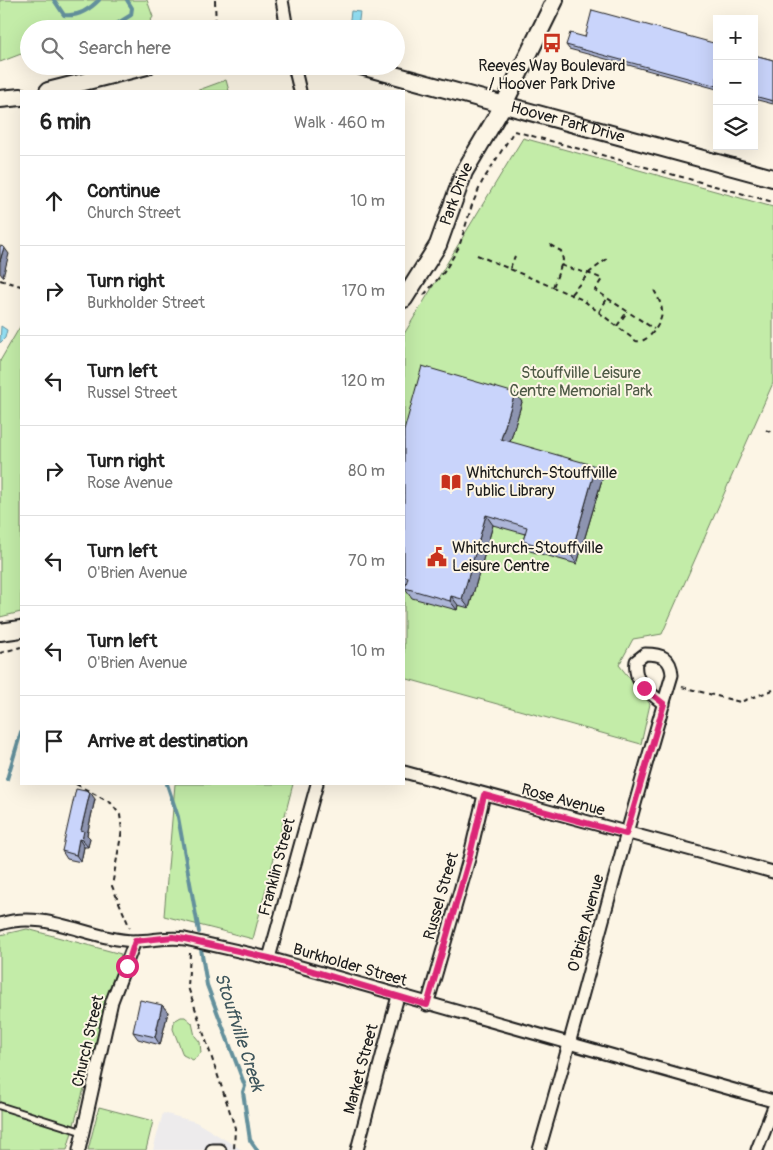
<!DOCTYPE html>
<html lang="en">
<head>
<meta charset="utf-8">
<style>
  :root { --surface:#fff; --page:#f2f2f2; --text:#222; --muted:#767676; --line:#e0e0e0 }
  body { margin:0; font-family:Pangolin,sans-serif; background:var(--page); color:var(--text) }
  .controls { position:absolute; right:15px; top:15px; display:grid; overflow:hidden; border-radius:0px; box-shadow:0 5px 20px #0002 }
  .controls button { width:45px; height:45px; display:grid; place-items:center; padding:0; border:0; border-bottom:1px solid var(--line); background:var(--surface); color:var(--text); font:25px sans-serif }
  .stop { position:absolute; width:15px; height:15px; margin:-11px; border:4px solid #db2777; border-radius:50%; background:#fff }
  .stop.end { background:#db2777; border-color:#fff; box-shadow:0 1px 5px #0008 }
  .list { margin:0; padding:0; list-style:none }
  h2 { display:flex; justify-content:space-between; align-items:center; height:65px; margin:0; padding:0 20px; font-size:21px }
  h2 small { font-size:16px; font-weight:400; color:var(--muted) }
  .list li { display:grid; grid-template-columns:32px 1fr auto; gap:15px; align-items:center; box-sizing:border-box; height:90px; padding:0 20px; border-top:1px solid var(--line) }
  .list b { display:block; font-size:19px; white-space:nowrap }
  .list p { margin:0; font-size:16px; white-space:nowrap; color:var(--muted) }
  .list em { font-size:16px; font-style:normal; color:var(--muted) }
  .icon { flex:none; width:28px; height:28px; fill:none; stroke:currentColor; stroke-width:2; stroke-linecap:round; stroke-linejoin:round }
  .map { position:relative; flex:none; width:773px; height:1150px; overflow:hidden }
  .search { position:absolute; background:var(--surface); box-shadow:0 5px 20px #0002; left:20px; top:20px; width:385px; height:55px; display:flex; align-items:center; gap:12px; box-sizing:border-box; padding:0 18px; border-radius:28px; color:var(--muted); font-size:19px }
  .panel { position:absolute; background:var(--surface); box-shadow:0 5px 20px #0002; left:20px; top:90px; width:385px; height:695px; border-radius:0px }
  .map>svg:first-child { display:block }
</style>
</head>
<body>
<div class="map">
<svg width="773" height="1150" viewBox="0 0 773 1150">
  <rect width="100%" height="100%" fill="#fcf5e5"/>
  <filter id="ink" filterUnits="userSpaceOnUse"><feTurbulence type="fractalNoise" baseFrequency=".02" numOctaves="2"/><feDisplacementMap in="SourceGraphic" scale="10" xChannelSelector="R" yChannelSelector="G"/><feConvolveMatrix kernelMatrix="1 2 1 2 8 2 1 2 1" color-interpolation-filters="sRGB"/></filter>
  <g filter="url(#ink)">
    <path fill="#edebec" d="M163 1113 196 1122 242 1150H153Z"/>
    <g fill="#c3eca8" stroke="#708462">
      <path d="M0 0H147L153 17 145 29H29V51L0 62Z"/>
      <path d="M226 80 229 91H196Z"/>
      <path d="M523 138 773 207V383L662 634 633 639 619 665 650 704 641 744 404 678V334Z"/>
      <path d="M21 325V612L0 617V361Z"/>
      <path d="M175 784H293L253 939 164 916Z"/>
      <path d="M27 929 121 954 67 1150H0V935Z"/>
      <path d="M181 1017H185L192 1023 195 1036 200 1042 201 1053 193 1060 183 1055 173 1029 174 1021Z"/>
      <path d="M99 1107 153 1121 146 1150H88Z"/>
    </g>
    <g fill="#92def2" stroke="#63909c">
      <path d="M351 11 360 12 358 28 349 27Z"/>
      <path d="M1 326 7 330 5 338 0 343Z"/>
    </g>
    <g fill="none" stroke-linecap="round" stroke-linejoin="round">
      <g stroke="#63909c" stroke-width="4">
        <path d="M54 0 64 15C77 17 90 9 99 0"/>
        <path d="M117 29 115 25 131 15 132 8 127 0"/>
        <path d="M7 779 21 732"/>
        <path d="M167 784 178 817 199 932"/>
        <path d="M201 949 207 985 245 1086 243 1092 250 1140 257 1150"/>
      </g>
      <defs>
        <path id="lane" d="M0 1106 83 1132"/>
        <g id="street">
          <path d="M282 0 287 29"/>
          <path d="M294 66 300 91"/>
          <path d="M404 772 773 872"/>
          <path d="M0 924C46 909 90 940 135 941 152 941 168 936 185 939L269 958 773 1101"/>
          <path d="M269 958 317 784"/>
          <path d="M427 1005 469 859 484 795"/>
          <path d="M79 1150 112 1001 135 941"/>
          <path d="M212 1150H220"/>
          <path d="M357 1150 398 996"/>
          <path d="M539 1150C585 992 625 832 672 675 671 658 662 654 645 654L636 661C633 683 648 691 664 704"/>
          <path d="M757 1150 773 1109"/>
        </g>
        <g id="secondary">
          <path id="s1" d="M361 66 773 178"/>
          <path d="M48 91 147 66"/>
          <path d="M0 99 21 97"/>
          <path id="s2" d="M404 299 438 245 464 172 504 104 555 0"/>
          <path d="M0 632 21 629"/>
        </g>
      </defs>
      <use href="#lane" stroke="#1c1c1c" stroke-width="9"/>
      <use href="#street" stroke="#1c1c1c" stroke-width="15"/>
      <use href="#secondary" stroke="#1c1c1c" stroke-width="20"/>
      <g stroke="#1c1c1c" stroke-width="2" stroke-dasharray="5 4" stroke-linecap="butt">
        <path d="M215 0 216 29"/>
        <path d="M550 245 561 251 563 260 553 287"/>
        <path d="M477 255 583 300 636 341C648 344 662 323 662 312 662 304 657 296 654 290"/>
        <path d="M561 265C575 271 589 272 602 279L595 290 654 329"/>
        <path d="M510 268 515 256"/>
        <path d="M0 280 21 286"/>
        <path d="M571 294 590 272 607 259"/>
        <path d="M424 295 444 272 459 247 472 205 482 182 514 131 773 202"/>
        <path d="M599 312 607 299"/>
        <path d="M617 326 627 312"/>
        <path d="M766 430 773 434"/>
        <path d="M0 653 21 647"/>
        <path d="M682 687 740 702 773 690"/>
        <path d="M76 784 111 803 120 815 122 830 112 886 130 928"/>
        <path d="M190 953 188 987 229 1109 235 1128 234 1150"/>
      </g>
      <use href="#lane" stroke="#fcf5e5" stroke-width="5.5"/>
      <use href="#street" stroke="#fcf5e5" stroke-width="11"/>
      <use href="#secondary" stroke="#fcf5e5" stroke-width="16"/>
    </g>
    <g fill="#adb6d8" stroke="#1c1c1c">
      <path d="M717 44V89L569 49 566 45Z"/>
      <path d="M754 55 773 60V104L754 99Z"/>
      <path d="M515 393 522 402 510 442 603 476 577 564 530 551 523 541 525 534 493 525 469 608 458 605 457 610 412 598 405 588 406 584H404V431Z"/>
      <path d="M95 799 87 835 90 838 88 847H84L81 862 67 859 62 851Z"/>
      <path d="M162 1005 168 1012 160 1045 138 1039 133 1032Z"/>
    </g>
    <g fill="#8d94b0" stroke="#1c1c1c">
      <path d="M4 247 9 254 3 277 0 273V261Z"/>
      <path d="M515 393 522 402 508 449 501 439Z"/>
      <path d="M596 466 603 476 577 564 571 555Z"/>
      <path d="M486 515 493 525 469 608 462 599Z"/>
      <path d="M451 596 458 605 457 610 450 601Z"/>
      <path d="M90 792 95 799 87 835 90 838 88 847 82 840 81 830Z"/>
      <path d="M79 839 84 847 81 862 76 855Z"/>
      <path d="M162 1005 168 1012 160 1045 155 1037Z"/>
    </g>
    <g fill="#c9d4fb" stroke="#1c1c1c">
      <path d="M592 10 717 44V86L566 45 570 33 585 37Z"/>
      <path d="M754 55 773 60V101L754 96Z"/>
      <path d="M0 246 4 247 0 261Z"/>
      <path d="M422 366 515 393 501 439 596 466 571 555 523 541 527 527 486 515 462 599 451 596 450 601 405 588 408 577 404 576V431Z"/>
      <path d="M76 789 90 792 81 830 84 831 82 840 79 839 76 855 62 851Z"/>
      <path d="M140 1000 162 1005 155 1037 133 1032Z"/>
    </g>
  </g>
  <g fill="none" stroke-linecap="round" stroke-linejoin="round" filter="url(#ink)">
    <path stroke="#db2777" stroke-width="6" d="M127 966 135 941 173 937 185 939 269 958 427 1005 469 859 484 795 626 834 664 704 644 688"/>
  </g>
  <defs>
    <symbol id="bus-bare" viewBox="-9 -9 18 18"><path d="M-5-6H5V4H4V6H2V4H-2V6H-4V4H-5ZM-3.5-4V0h7V-4ZM-3.5 1.2v1.5H-2V1.2ZM2 1.2v1.5H3.5V1.2Z" fill="#c8321e" stroke="#fcf5e5" stroke-width="2.5" paint-order="stroke"/></symbol>
    <symbol id="library-bare" viewBox="-9 -9 18 18"><path d="M-6-4Q-3-5.5-.7-3.5V5Q-3 3-6 4ZM6-4Q3-5.5 .7-3.5V5Q3 3 6 4Z" fill="#c8321e" stroke="#fcf5e5" stroke-width="2.5" paint-order="stroke"/></symbol>
    <symbol id="civic-bare" viewBox="-9 -9 18 18"><path d="M-.6-6.5H3V-4.5H.6V-3L4-1V1h2V6H-6V1h2V-1L-.6-3ZM-1.2 2.5V6h2.4V2.5Z" fill="#c8321e" stroke="#fcf5e5" stroke-width="2.5" paint-order="stroke"/></symbol>
  </defs>
  <g fill-rule="evenodd">
    <use href="#bus-bare" x="538" y="29" width="28" height="28"/>
    <use href="#library-bare" x="437" y="468" width="28" height="28"/>
    <use href="#civic-bare" x="423" y="543" width="28" height="28"/>
  </g>
  <g text-anchor="middle" dominant-baseline="central" stroke-width="4" stroke-linejoin="round" paint-order="stroke">
    <g font-size="16" fill="#1c1c1c" stroke="#fcf5e5" text-anchor="start">
      <text x="552" y="66" text-anchor="middle">Reeves Way Boulevard<tspan x="552" dy="18">/ Hoover Park Drive</tspan></text>
      <text x="466" y="473">Whitchurch-Stouffville<tspan x="466" dy="18">Public Library</tspan></text>
      <text x="452" y="548">Whitchurch-Stouffville<tspan x="452" dy="18">Leisure Centre</tspan></text>
    </g>
    <g font-size="16" fill="#1c1c1c" stroke="#fcf5e5">
      <text stroke="none"><textPath href="#s1" startOffset="214">Hoover Park Drive</textPath></text>
      <text stroke="none"><textPath href="#s2" startOffset="118">Park Drive</textPath></text>
      <text transform="translate(563 800) rotate(15)">Rose Avenue</text>
      <text transform="translate(277 867) rotate(-75)">Franklin Street</text>
      <text transform="translate(441 896) rotate(-74)">Russel Street</text>
      <text transform="translate(586 923) rotate(-75)">O'Brien Avenue</text>
      <text transform="translate(350 965) rotate(16)">Burkholder Street</text>
      <text transform="translate(88 1041) rotate(-77)">Church Street</text>
      <text transform="translate(361 1069) rotate(-75)">Market Street</text>
    </g>
    <g font-size="16" fill="#4e5a46" stroke="#fcf5e5">
      <text x="581" y="373">Stouffville Leisure<tspan x="581" dy="18">Centre Memorial Park</tspan></text>
    </g>
    <g font-size="18" font-style="italic" fill="#3f565c" stroke="#fcf5e5">
      <text transform="translate(239 1032) rotate(72)">Stouffville Creek</text>
    </g>
  </g>
</svg>
<div class="controls">
<button>+</button>
<button>−</button>
<button><svg class="icon" aria-label="layers" viewBox="0 0 24 24"><path d="M12 4l9 5-9 5-9-5zM3 14l9 5 9-5"/></svg></button>
</div>
<div class="stop" style="left:127px;top:966px"></div>
<div class="stop end" style="left:644px;top:688px"></div>
<div class="search"><svg class="icon" aria-label="search" viewBox="0 0 24 24"><circle cx="10" cy="10" r="6"/><path d="M15 15l6 6"/></svg>Search here</div>
<section class="panel">
<h2>6 min<small>Walk · 460 m</small></h2>
<ul class="list">
<li><svg class="icon" aria-label="ahead" viewBox="0 0 24 24"><path d="M12 20V5M6 11l6-6 6 6"/></svg><div><b>Continue</b><p>Church Street</p></div><em>10 m</em></li>
<li><svg class="icon" aria-label="right" viewBox="0 0 24 24"><path d="M7 20v-9h11M14 6l5 5-5 5"/></svg><div><b>Turn right</b><p>Burkholder Street</p></div><em>170 m</em></li>
<li><svg class="icon" aria-label="left" viewBox="0 0 24 24"><path d="M17 20v-9H6M10 6l-5 5 5 5"/></svg><div><b>Turn left</b><p>Russel Street</p></div><em>120 m</em></li>
<li><svg class="icon" aria-label="right" viewBox="0 0 24 24"><path d="M7 20v-9h11M14 6l5 5-5 5"/></svg><div><b>Turn right</b><p>Rose Avenue</p></div><em>80 m</em></li>
<li><svg class="icon" aria-label="left" viewBox="0 0 24 24"><path d="M17 20v-9H6M10 6l-5 5 5 5"/></svg><div><b>Turn left</b><p>O'Brien Avenue</p></div><em>70 m</em></li>
<li><svg class="icon" aria-label="left" viewBox="0 0 24 24"><path d="M17 20v-9H6M10 6l-5 5 5 5"/></svg><div><b>Turn left</b><p>O'Brien Avenue</p></div><em>10 m</em></li>
<li><svg class="icon" aria-label="arrive" viewBox="0 0 24 24"><path d="M6 21V4h12l-3 4 3 4H6"/></svg><div><b>Arrive at destination</b></div></li>
</ul>
</section>
</div>
</body>
</html>
